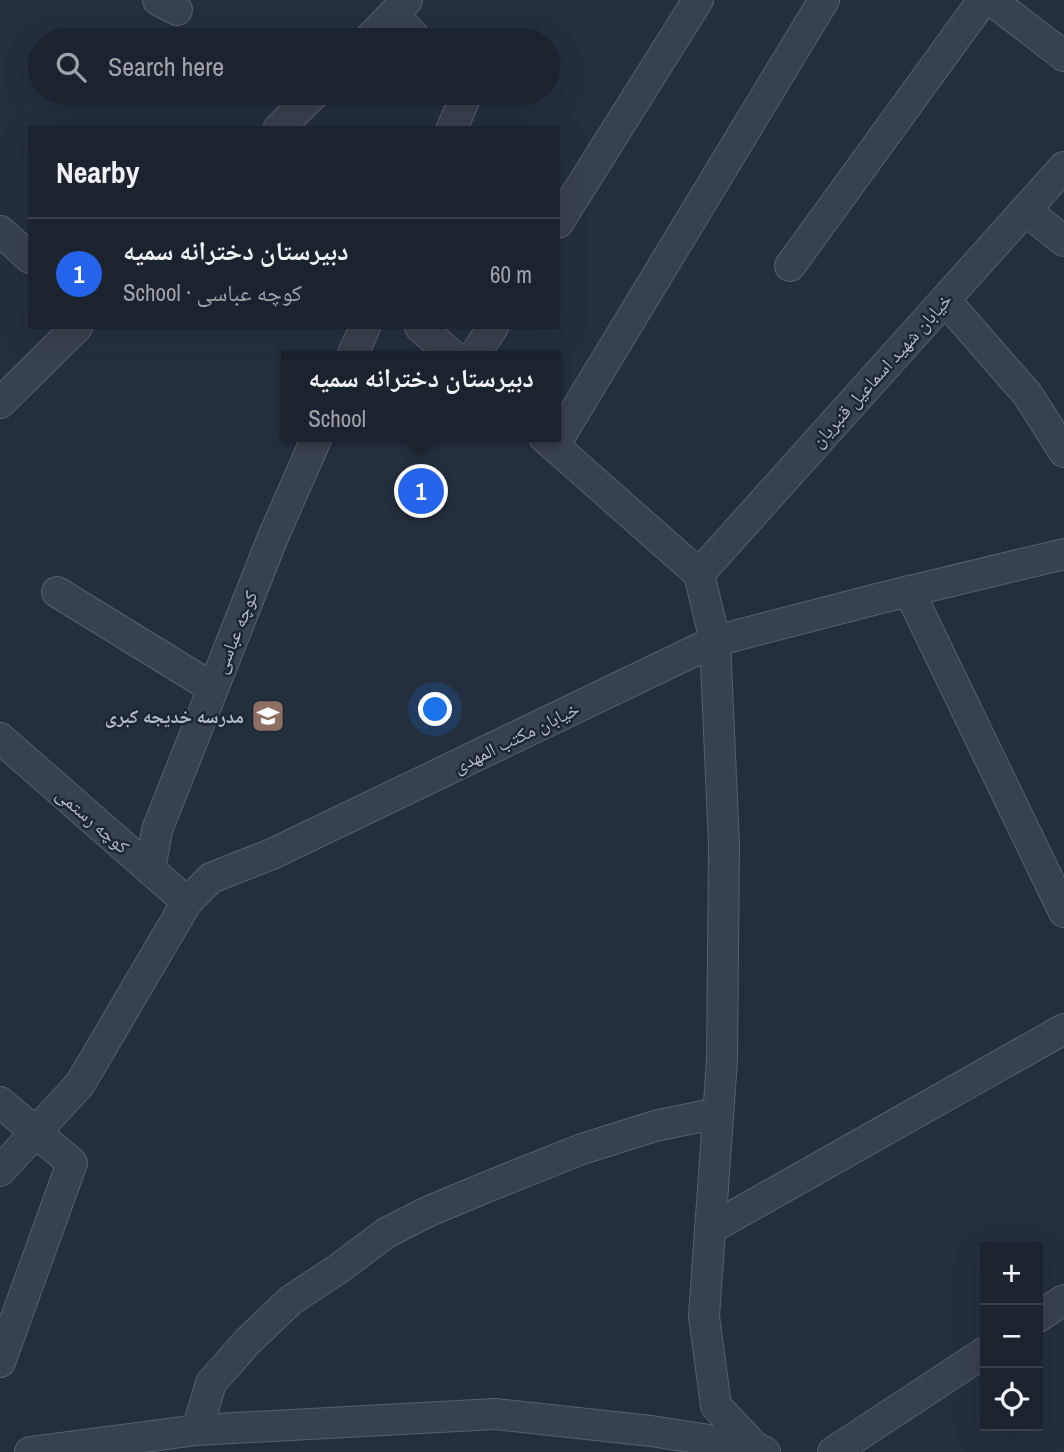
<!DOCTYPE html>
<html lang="en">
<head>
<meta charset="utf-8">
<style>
  :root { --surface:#1b232e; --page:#282f3a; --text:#f1f3f6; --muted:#a0a4aa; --line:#39404a; --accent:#2563eb }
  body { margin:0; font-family:"Archivo Narrow","Noto Naskh Arabic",sans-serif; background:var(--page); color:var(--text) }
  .controls { position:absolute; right:21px; bottom:21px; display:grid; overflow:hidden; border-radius:0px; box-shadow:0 7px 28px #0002 }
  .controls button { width:63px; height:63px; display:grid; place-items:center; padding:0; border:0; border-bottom:2px solid var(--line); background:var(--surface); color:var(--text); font:35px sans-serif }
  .you { position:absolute; left:436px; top:710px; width:24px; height:24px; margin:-18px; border:5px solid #fff; border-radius:50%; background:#1a73e8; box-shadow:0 0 0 10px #1a73e833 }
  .badge { display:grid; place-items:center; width:46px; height:46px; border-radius:50%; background:var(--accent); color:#fff; font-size:23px; font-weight:700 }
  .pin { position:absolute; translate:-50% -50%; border:4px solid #fff; box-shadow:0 2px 7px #0006 }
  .popup { position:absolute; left:281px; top:351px; width:280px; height:91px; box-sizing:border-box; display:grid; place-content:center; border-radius:0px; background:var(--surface); filter:drop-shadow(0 2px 5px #0005); font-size:23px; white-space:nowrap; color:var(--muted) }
  .popup b { font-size:26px; color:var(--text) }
  .popup::after { content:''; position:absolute; left:50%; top:100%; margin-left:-14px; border:14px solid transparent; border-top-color:var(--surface) }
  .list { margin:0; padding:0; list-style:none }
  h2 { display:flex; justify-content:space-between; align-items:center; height:91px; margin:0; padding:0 28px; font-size:30px }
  h2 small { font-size:23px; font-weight:400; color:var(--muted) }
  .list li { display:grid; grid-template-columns:46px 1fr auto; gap:21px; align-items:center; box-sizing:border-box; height:112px; padding:0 28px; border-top:2px solid var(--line) }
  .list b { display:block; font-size:26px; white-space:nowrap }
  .list p { margin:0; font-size:23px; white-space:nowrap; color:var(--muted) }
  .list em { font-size:23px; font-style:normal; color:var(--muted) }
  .icon { flex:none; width:38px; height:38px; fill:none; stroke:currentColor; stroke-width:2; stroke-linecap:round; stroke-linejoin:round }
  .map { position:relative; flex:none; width:1064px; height:1452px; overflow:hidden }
  .search { position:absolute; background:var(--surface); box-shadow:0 7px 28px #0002; left:28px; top:28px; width:532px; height:77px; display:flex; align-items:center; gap:18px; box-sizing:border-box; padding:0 24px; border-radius:38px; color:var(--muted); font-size:26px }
  .panel { position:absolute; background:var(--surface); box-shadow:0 7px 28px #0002; left:28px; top:126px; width:532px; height:203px; border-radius:0px }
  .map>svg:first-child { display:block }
</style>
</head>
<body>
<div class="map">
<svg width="1064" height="1452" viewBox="0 0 1064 1452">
  <rect width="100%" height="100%" fill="#242f3e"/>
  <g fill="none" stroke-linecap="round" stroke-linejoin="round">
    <defs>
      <g id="minor">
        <path d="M158 0 177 10"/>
        <path d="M991 0 1064 56"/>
        <path d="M394 14 417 40"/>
        <path d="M368 40 407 0"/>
        <path d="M279 128 315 93"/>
        <path d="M452 128 466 96 463 93"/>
        <path d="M1025 210 1064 241"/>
        <path d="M558 223 698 0"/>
        <path d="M0 231 30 258"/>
        <path d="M790 266 983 0"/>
        <path d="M945 300 1028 395 1064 452"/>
        <path d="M420 327 453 356"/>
        <path d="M352 356 365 327"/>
        <path d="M474 356 493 327"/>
        <path d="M0 403 77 327"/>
        <path d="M544 437 699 574 715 641 724 845 722 1060 704 1316 716 1406 755 1447 765 1452"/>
        <path d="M554 446 824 0"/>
        <path d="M699 574 1064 167"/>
        <path d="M909 591 1064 912"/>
        <path d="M57 592 213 688"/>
        <path d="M0 738 187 902"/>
        <path d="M150 870 157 830 273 537 317 437"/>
        <path d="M0 1102 72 1163 0 1362"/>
        <path d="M0 1171 80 1084 187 902 211 878 272 854 715 641 877 599 1064 554"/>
        <path d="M710 1229 1064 1029"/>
        <path d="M1038 1317 1064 1300"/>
        <path d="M197 1430 211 1383 247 1342 291 1300 338 1269 386 1233 427 1212 487 1187 582 1149 655 1126 718 1113"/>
        <path d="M30 1452 197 1430 495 1414 651 1431 755 1447"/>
        <path d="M833 1452 985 1352"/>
      </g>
    </defs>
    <use href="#minor" stroke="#565f6c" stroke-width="32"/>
    <use href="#minor" stroke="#38414e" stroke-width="30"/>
  </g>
  <defs>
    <symbol id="school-square" viewBox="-11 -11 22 22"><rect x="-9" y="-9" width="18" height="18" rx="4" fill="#8d6e63" stroke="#1d2633"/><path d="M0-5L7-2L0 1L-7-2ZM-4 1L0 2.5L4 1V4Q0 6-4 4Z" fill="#fff"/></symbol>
  </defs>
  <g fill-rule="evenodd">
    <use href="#school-square" x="249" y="697" width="38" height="38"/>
  </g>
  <g text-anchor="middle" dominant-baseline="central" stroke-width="5" stroke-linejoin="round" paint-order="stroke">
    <g font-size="19" fill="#b4bcc9" stroke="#1d2633">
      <text transform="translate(881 370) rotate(-48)">خیابان شهید اسماعیل قنبریان</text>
      <text transform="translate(235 632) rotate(-68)">کوچه عباسی</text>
      <text transform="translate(516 737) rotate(-26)">خیابان مکتب المهدی</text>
      <text transform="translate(93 820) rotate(41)">کوچه رستمی</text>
    </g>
    <g font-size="19" font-weight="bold" fill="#b4bcc9" stroke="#1d2633" text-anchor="end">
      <text x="244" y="716">مدرسه خدیجه کبری</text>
    </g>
  </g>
</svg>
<div class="controls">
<button>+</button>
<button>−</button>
<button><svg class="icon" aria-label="locate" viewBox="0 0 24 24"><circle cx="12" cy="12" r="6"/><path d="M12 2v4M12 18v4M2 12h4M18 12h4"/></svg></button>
</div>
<div class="you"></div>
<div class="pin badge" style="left:421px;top:491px">1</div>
<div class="popup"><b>دبیرستان دخترانه سمیه</b>School</div>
<div class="search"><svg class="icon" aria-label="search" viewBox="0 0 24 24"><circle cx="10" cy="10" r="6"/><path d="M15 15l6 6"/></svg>Search here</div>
<section class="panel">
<h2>Nearby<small></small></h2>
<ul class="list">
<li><span class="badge">1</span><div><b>دبیرستان دخترانه سمیه</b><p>School · کوچه عباسی</p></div><em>60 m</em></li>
</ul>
</section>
</div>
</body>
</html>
